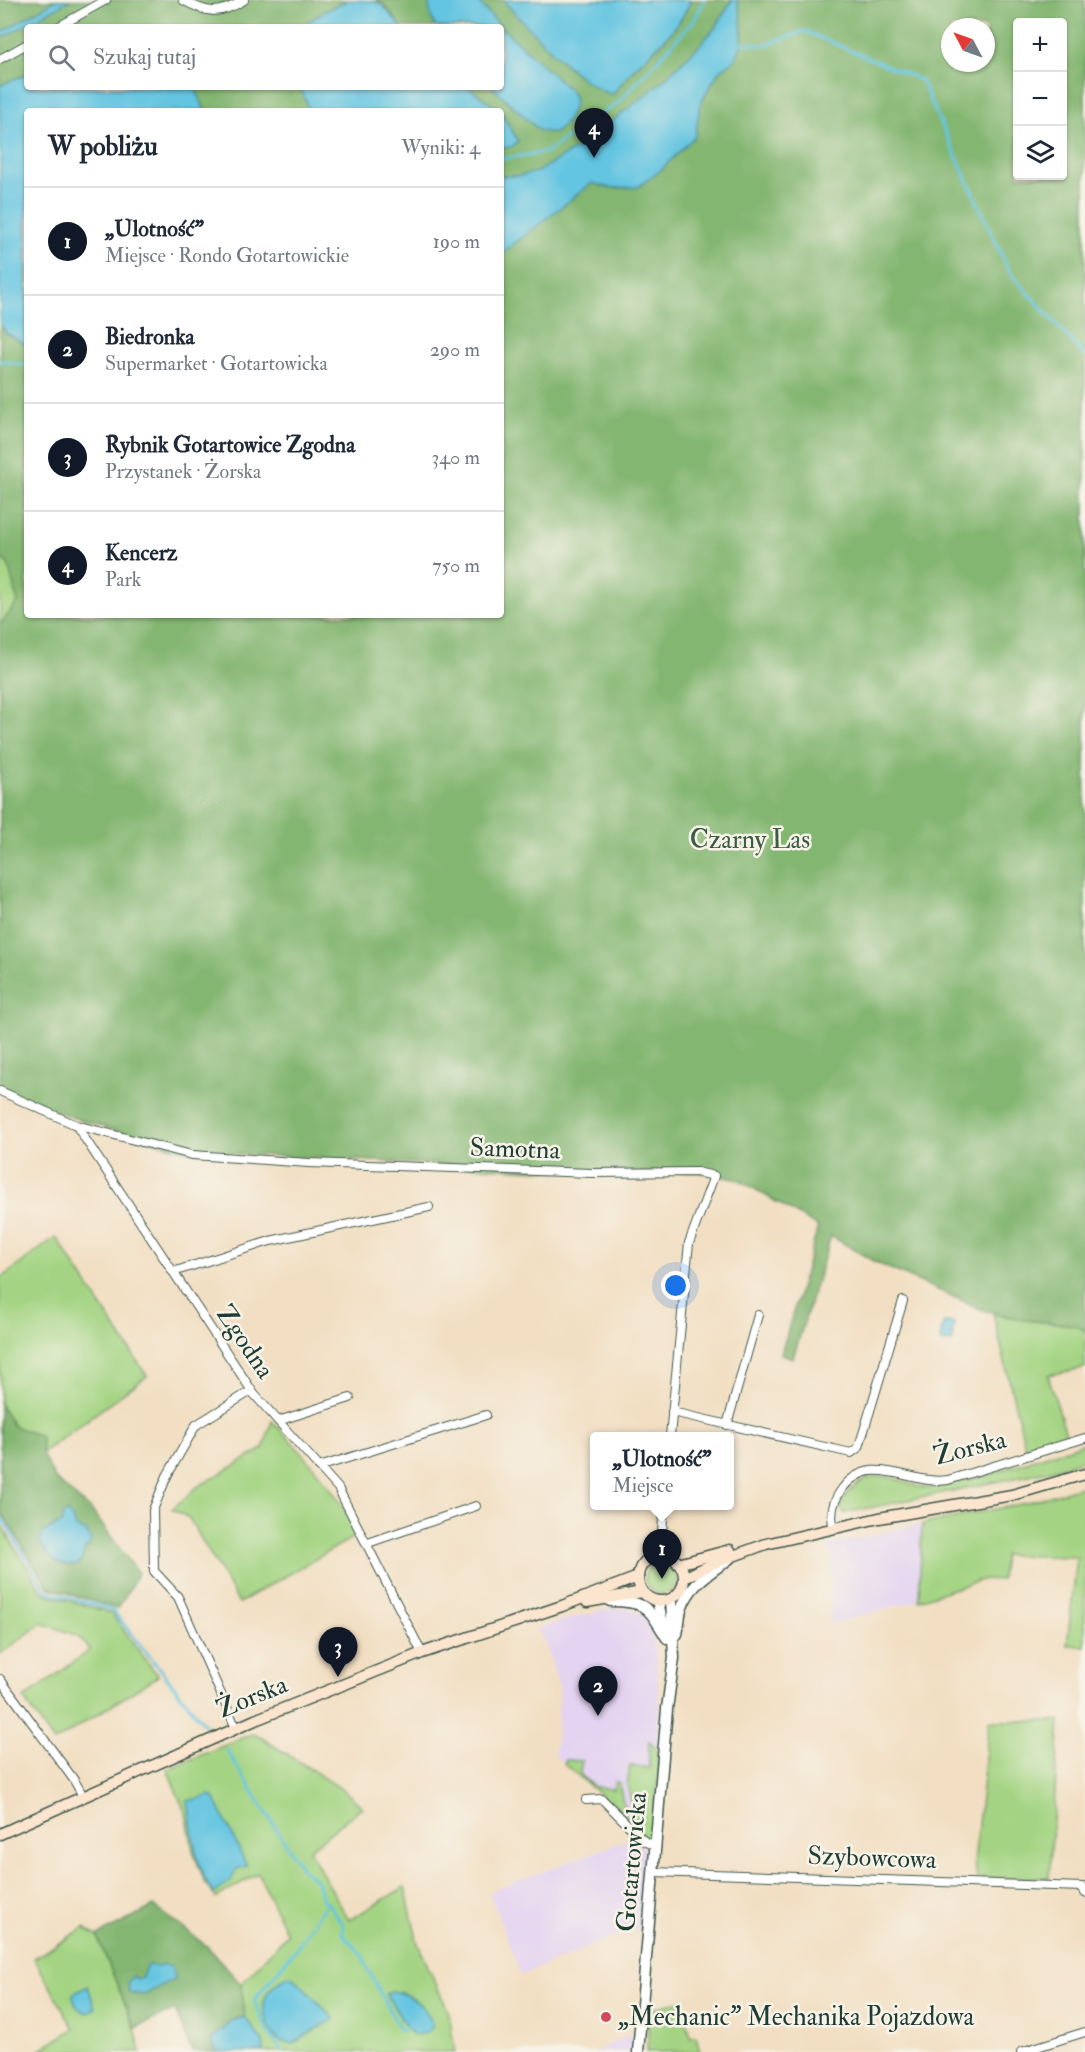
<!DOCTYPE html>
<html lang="pl">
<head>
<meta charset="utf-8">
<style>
  :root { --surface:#fff; --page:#f6f6f7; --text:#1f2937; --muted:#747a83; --line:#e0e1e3; --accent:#111827 }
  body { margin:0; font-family:"IM FELL Double Pica",serif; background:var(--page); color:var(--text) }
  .controls { position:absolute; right:18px; top:18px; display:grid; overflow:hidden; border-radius:6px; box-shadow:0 2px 4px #0004 }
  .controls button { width:54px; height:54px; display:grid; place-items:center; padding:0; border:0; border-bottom:2px solid var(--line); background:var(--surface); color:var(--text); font:30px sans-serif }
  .compass { position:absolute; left:941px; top:18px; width:54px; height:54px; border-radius:50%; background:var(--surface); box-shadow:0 2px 4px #0004; rotate:311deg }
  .you { position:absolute; left:676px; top:1286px; width:21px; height:21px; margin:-15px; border:4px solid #fff; border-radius:50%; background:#1a73e8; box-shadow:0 0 0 9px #1a73e833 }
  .badge { display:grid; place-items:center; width:39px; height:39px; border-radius:50%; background:var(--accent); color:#fff; font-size:20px; font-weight:700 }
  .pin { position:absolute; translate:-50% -50px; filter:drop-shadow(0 2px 3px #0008) }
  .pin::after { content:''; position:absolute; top:32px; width:21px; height:18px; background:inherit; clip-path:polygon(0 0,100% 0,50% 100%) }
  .popup { position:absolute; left:590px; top:1432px; width:144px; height:78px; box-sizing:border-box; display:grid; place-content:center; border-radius:6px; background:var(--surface); filter:drop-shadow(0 2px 4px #0005); font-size:20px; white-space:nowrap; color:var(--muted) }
  .popup b { font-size:22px; color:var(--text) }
  .popup::after { content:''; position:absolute; left:50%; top:100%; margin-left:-12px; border:12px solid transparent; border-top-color:var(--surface) }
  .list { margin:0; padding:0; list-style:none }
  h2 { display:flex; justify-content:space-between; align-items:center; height:78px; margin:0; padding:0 24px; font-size:26px }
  h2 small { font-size:20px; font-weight:400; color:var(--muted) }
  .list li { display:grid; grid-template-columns:39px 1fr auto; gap:18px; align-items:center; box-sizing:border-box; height:108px; padding:0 24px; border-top:2px solid var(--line) }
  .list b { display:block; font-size:22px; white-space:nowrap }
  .list p { margin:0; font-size:20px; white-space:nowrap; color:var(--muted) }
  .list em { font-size:20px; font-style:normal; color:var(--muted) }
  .icon { flex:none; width:33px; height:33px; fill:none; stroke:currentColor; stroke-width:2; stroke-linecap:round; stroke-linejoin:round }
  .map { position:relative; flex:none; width:1085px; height:2052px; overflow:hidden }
  .search { position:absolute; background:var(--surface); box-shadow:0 2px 4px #0004; left:24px; top:24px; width:480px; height:66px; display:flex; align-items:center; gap:15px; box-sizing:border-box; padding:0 21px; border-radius:6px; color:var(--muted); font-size:22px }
  .panel { position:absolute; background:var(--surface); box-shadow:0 2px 4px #0004; left:24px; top:108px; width:480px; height:510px; border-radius:6px }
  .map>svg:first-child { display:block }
</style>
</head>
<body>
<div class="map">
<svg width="1085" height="2052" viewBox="0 0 1085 2052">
  <rect width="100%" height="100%" fill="#f7f3e8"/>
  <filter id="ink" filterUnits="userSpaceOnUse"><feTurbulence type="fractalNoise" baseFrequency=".0167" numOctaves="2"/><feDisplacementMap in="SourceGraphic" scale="12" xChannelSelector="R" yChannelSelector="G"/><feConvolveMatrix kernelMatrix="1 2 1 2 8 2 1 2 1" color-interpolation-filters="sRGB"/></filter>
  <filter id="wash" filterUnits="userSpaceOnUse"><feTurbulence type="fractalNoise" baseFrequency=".008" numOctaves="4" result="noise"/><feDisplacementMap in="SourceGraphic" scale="24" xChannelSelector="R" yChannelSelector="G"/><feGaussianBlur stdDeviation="1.35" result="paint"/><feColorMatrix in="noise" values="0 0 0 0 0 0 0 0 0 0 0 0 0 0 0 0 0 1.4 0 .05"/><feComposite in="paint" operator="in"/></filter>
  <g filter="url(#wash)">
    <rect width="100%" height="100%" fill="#f2dfc3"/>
    <g fill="#e4d3f1">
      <path d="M922 1524 919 1600 830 1624 832 1553 827 1545Z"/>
      <path d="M615 1608H629L644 1615 650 1624 654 1638 660 1709 651 1836 555 1756 560 1690 547 1648 537 1629 568 1619Z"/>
      <path d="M632 1838 648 1852 642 1929 631 1930 521 1975 489 1892Z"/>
      <path d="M632 2034 631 2052H594Z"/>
    </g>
    <g fill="#a4d483" stroke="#62885c" stroke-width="1.5">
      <path d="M0 557 8 564 18 602 0 625Z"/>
      <path d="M56 1237 147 1376 42 1453 41 1436 13 1426 0 1404V1279Z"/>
      <path d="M993 1313 1024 1320 1076 1325 1085 1331V1368L1048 1375 1067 1437 1026 1450Z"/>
      <path d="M272 1421C305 1455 337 1491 359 1534L239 1603 189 1518 172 1509 197 1487 263 1449Z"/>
      <path d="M1085 1443V1459L1048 1471 845 1513 839 1508C849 1484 870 1471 896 1479 909 1483 920 1489 933 1488L980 1477Z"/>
      <path d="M1085 1486V1646L1067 1645 1077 1557 1004 1555 1001 1580 984 1579 919 1600 922 1524 1025 1503Z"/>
      <path d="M0 1523 43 1593 111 1613 158 1676 54 1742 24 1699 90 1650 78 1636 42 1623 0 1654Z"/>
      <circle cx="661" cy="1578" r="16"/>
      <path d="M989 1721H1060L1049 1878H977L974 1863Z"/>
      <path d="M254 1733 345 1791 362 1807 309 1850 349 1920 405 1887 418 1944 449 2013 455 2052H264L263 2042 245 2017 241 1984 287 1934 258 1873 216 1898 205 1883 193 1851 187 1817 167 1769Z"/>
      <path d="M649 1741 657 1749 659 1774 651 1836 648 1839 637 1829 627 1784 630 1766 649 1768Z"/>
      <path d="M566 1760 582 1761 580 1771 582 1777 596 1787 613 1789 615 1782 619 1783 627 1820C622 1812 617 1803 606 1800L564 1763Z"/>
      <path d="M84 1928 97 1936 135 2028 141 2052H37L74 2029 34 1958Z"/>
      <path d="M681 2001 690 2037 696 2036 700 2052H647L649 2012 659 2007Z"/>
    </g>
    <g fill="#83b671" stroke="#517a52" stroke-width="1.5" fill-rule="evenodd">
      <path d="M0 0H349L325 11 300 27H27V75L11 80 0 86Z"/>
      <path d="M375 0H434L430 4 432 20 436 27H402L384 4Z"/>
      <path d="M477 0H503C525 23 583 91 613 94 621 84 629 73 638 65 661 43 678 31 691 0H732L716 27 698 47 658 85 579 147 537 173 518 176H501V148L511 147 518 141 501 111 468 87H492L540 131 570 90 512 38Z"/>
      <path d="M737 0H1085V1331L1076 1325 1024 1320 983 1310 875 1262 831 1236 793 1358 781 1354 818 1227 740 1180 697 1172 592 1173 186 1151 74 1118 0 1088V625L18 602 8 564 0 557V323L6 334 27 345V615H501V254L592 183 610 188 638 187 660 171 695 136 701 102 718 73 736 58 742 43 741 17ZM1018 22H1062V176H1018ZM950 27H986V63H950Z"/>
      <path d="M195 87H300L310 111H205Z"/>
      <path d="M0 1404 13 1426 41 1436 42 1453 55 1479 92 1511 138 1573 118 1609 48 1587 0 1510Z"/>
      <path d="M154 1906 208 1947 241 1984 245 2017 234 2020 211 2040 217 2052H192L175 2010 135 2028 97 1936Z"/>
    </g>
    <g fill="#63c5e1" stroke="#41818a" stroke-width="1.5">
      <path d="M56 0H70L0 39V33Z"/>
      <path d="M349 0C387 0 378 2 402 27H300L325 11Z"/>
      <path d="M434 0H477L501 27H436C431 20 430 13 429 4Z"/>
      <path d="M503 0H691C678 30 661 43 638 65 629 73 621 84 613 94 584 91 524 23 503 0Z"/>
      <path d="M732 0H737L741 17 742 43 736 58 718 73 701 102 695 136 660 171 638 187 610 188 592 183 501 254V176H518L537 172 579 147 658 85 698 47 716 27Z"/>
      <path d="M501 27 570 90 575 98C572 115 568 123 555 133L540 131 492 87H501Z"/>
      <path d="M27 75V87H195L205 111H27V345L6 333 0 323V86L11 80Z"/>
      <path d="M300 87H468L500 111H310Z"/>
      <path d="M501 112 518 141 512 147 501 148Z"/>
      <path d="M944 1322 954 1323 952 1343 941 1342 940 1338Z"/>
      <path d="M67 1512 72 1518 75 1527 85 1531 91 1539 90 1545 85 1549 80 1564C60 1569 49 1560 40 1541L43 1532 62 1523V1516Z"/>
      <path d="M211 1795 215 1799 247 1866 237 1869 231 1880 214 1894C195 1870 192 1831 188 1801Z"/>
      <path d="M162 1964 172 1967 174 1979 144 1995 129 1993 128 1982 132 1977 138 1980 142 1978 146 1966 149 1965 159 1967Z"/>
      <path d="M290 1976 297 1980 334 2019 292 2044C288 2043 283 2043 279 2040 270 2034 262 2013 264 2002 266 1989 280 1980 290 1976Z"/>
      <path d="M88 1986 95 2009 88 2013C78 2010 73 2005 73 1994Z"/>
      <path d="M391 1991C411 1993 427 2007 433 2026L426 2033 414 2035 407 2028 386 1994Z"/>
      <path d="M245 2017 263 2042 264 2052H217L211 2040 234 2020Z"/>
    </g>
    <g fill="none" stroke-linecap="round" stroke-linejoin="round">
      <g stroke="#63c5e1" stroke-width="3">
        <path d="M742 43 765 45 805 31 921 80 1010 273 1085 356"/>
        <path d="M501 159 546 152 618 103 695 19 704 0"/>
        <path d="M0 361 27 365"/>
        <path d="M0 1515 46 1591 112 1610 205 1725"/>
        <path d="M226 1749 302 1869 317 1881 322 1899 329 1905 343 1925V1934L364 1958 366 1966 401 2031 407 2028"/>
        <path d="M283 2052 267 2031 254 2000 299 1945 327 1903"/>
      </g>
    </g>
  </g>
  <g filter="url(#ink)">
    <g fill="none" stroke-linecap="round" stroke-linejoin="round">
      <defs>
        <g id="minor">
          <path d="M183 0C207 14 220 15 244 0"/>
          <path d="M58 27 106 0"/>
          <path d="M0 59 27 44"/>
          <path d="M0 1091 76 1125 192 1155 309 1163 592 1173 697 1172 714 1176 689 1243 670 1436"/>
          <path d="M76 1125 254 1394 338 1488 422 1653"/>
          <path d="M173 1272 270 1241 429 1207"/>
          <path d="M672 1412 851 1453 859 1447 903 1301"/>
          <path d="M278 1421 350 1398"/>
          <path d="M727 1425 758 1315"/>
          <path d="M319 1467 486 1415"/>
          <path d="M834 1529C830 1515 832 1502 842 1489 872 1450 909 1486 948 1480L1085 1438"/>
          <path d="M663 1535 669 1557"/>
          <path d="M368 1543 476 1506"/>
          <path d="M654 1557 662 1532 664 1506"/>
          <path d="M0 1679 74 1780 83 1796"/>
          <path d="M236 1728 178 1597 154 1571 153 1510 167 1476 196 1425 251 1391"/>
          <path d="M586 1800 602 1799 644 1841 655 1846"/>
          <path d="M653 1872 1083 1887 1085 1893"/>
          <path d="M1021 2052 1085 2032"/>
        </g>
        <g id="tertiary">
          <path d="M610 1601C648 1601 648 1608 667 1638"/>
          <path d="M657 1601 665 1630"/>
          <path d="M677 1634C679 1626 679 1618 681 1610 689 1585 709 1573 729 1559"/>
          <path d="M638 2052 667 1709 674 1658 671 1599"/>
        </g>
        <g id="secondary">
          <circle cx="661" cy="1578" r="23"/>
          <path d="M678 1564 730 1550"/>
          <path d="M684 1578 714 1563 766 1544 879 1518 1012 1495 1085 1474"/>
          <path d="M587 1602 642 1592"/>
          <path d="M0 1834 255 1720 422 1653 562 1606 638 1577"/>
        </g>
      </defs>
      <use href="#minor" stroke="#3f5549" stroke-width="10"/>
      <use href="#tertiary" stroke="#3f5549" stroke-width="13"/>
      <use href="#secondary" stroke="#3f5549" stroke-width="13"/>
      <use href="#minor" stroke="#fff" stroke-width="8"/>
      <use href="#tertiary" stroke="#fff" stroke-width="10"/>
      <use href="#secondary" stroke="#fbe5cf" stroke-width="10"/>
    </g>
  </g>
  <circle fill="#d1495b" stroke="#f7f3e8" stroke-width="2" cx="606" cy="2017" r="6"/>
  <g text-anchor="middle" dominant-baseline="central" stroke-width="5" stroke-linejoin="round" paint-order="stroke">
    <g font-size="26" fill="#3a5b44" stroke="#f7f3e8">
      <text x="750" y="840">Czarny Las</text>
    </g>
    <g font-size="26" fill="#1f3d34" stroke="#f7f3e8">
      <text transform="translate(515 1149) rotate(2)">Samotna</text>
      <text transform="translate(245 1342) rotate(56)">Zgodna</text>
      <text transform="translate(970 1448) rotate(-14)">Żorska</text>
      <text transform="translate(252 1697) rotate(-22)">Żorska</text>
      <text transform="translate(872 1858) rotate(2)">Szybowcowa</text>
      <text transform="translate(632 1862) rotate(-85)">Gotartowicka</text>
    </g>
    <g font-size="26" fill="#1f3d34" stroke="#f7f3e8" text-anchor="start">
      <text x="618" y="2017">„Mechanic” Mechanika Pojazdowa</text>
    </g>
  </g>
</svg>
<div class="controls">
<button>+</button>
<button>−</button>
<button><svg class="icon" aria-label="layers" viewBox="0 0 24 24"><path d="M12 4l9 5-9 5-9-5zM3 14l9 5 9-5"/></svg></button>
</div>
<svg class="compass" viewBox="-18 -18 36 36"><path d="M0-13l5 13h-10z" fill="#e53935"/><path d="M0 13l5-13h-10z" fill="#747a83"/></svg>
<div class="you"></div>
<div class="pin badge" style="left:662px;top:1579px">1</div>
<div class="popup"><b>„Ulotność”</b>Miejsce</div>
<div class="pin badge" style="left:598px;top:1716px">2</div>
<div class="pin badge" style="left:338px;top:1677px">3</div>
<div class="pin badge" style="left:594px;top:158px">4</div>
<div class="search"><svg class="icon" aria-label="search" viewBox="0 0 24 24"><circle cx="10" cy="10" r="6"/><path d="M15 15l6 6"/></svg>Szukaj tutaj</div>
<section class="panel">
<h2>W pobliżu<small>Wyniki: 4</small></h2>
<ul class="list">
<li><span class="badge">1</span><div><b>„Ulotność”</b><p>Miejsce · Rondo Gotartowickie</p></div><em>190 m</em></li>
<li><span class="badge">2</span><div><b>Biedronka</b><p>Supermarket · Gotartowicka</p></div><em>290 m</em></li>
<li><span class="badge">3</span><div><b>Rybnik Gotartowice Zgodna</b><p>Przystanek · Żorska</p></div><em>340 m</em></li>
<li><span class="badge">4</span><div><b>Kencerz</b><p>Park</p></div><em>750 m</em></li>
</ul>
</section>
</div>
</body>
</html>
